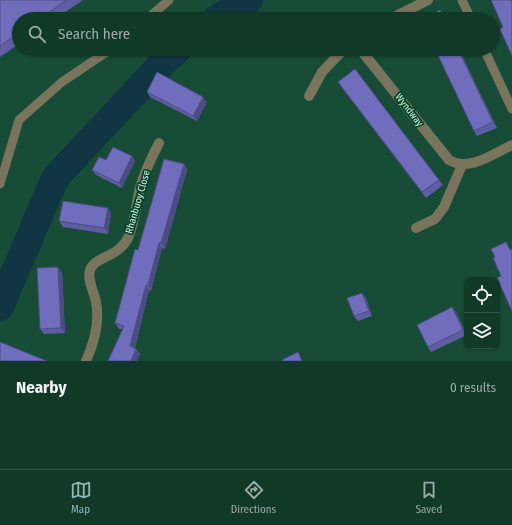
<!DOCTYPE html>
<html lang="en">
<head>
<meta charset="utf-8">
<style>
  :root { --surface:#113928; --page:#1e4434; --text:#f1f3f6; --muted:#9caca8; --line:#305345; --accent:#8bbbb9 }
  body { margin:0; font-family:"Fira Sans Condensed",sans-serif; background:var(--page); color:var(--text) }
  .controls { position:absolute; right:12px; bottom:12px; display:grid; overflow:hidden; border-radius:8px; box-shadow:0 1px 3px #0004 }
  .controls button { width:36px; height:36px; display:grid; place-items:center; padding:0; border:0; border-bottom:1px solid var(--line); background:var(--surface); color:var(--text); font:20px sans-serif }
  .list { margin:0; padding:0; list-style:none }
  h2 { display:flex; justify-content:space-between; align-items:center; height:52px; margin:0; padding:0 16px; font-size:17px }
  h2 small { font-size:13px; font-weight:400; color:var(--muted) }
  .icon { flex:none; width:22px; height:22px; fill:none; stroke:currentColor; stroke-width:2; stroke-linecap:round; stroke-linejoin:round }
  .map { position:relative; flex:none; width:512px; height:361px; overflow:hidden }
  .search { position:absolute; background:var(--surface); box-shadow:0 1px 3px #0004; left:12px; right:12px; top:12px; height:44px; display:flex; align-items:center; gap:10px; box-sizing:border-box; padding:0 14px; border-radius:22px; color:var(--muted); font-size:15px }
  .sheet { height:108px; background:var(--surface) }
  nav { display:flex; justify-content:space-around; align-items:center; box-sizing:border-box; height:56px; border-top:1px solid var(--line); background:var(--surface); font-size:11px; color:var(--muted) }
  nav a { display:grid; justify-items:center; gap:2px }
  nav .on { color:var(--accent) }
  .map>svg:first-child { display:block }
</style>
</head>
<body>
<div class="map">
<svg width="512" height="361" viewBox="0 0 512 361">
  <rect width="100%" height="100%" fill="#174c36"/>
  <g fill="none" stroke-linecap="round" stroke-linejoin="round">
    <g stroke="#0f3642" stroke-width="28">
      <path d="M216 19 249 0"/>
      <path d="M0 307 55 178 157 69 178 49"/>
    </g>
    <g stroke="#78755c" stroke-width="9">
      <path d="M462 0 471 19"/>
      <path d="M147 19 169 0"/>
      <path d="M484 49 512 109"/>
      <path d="M0 184 19 120 62 82 111 49"/>
    </g>
    <g stroke="#78755c" stroke-width="10">
      <path d="M390 19 428 0"/>
      <path d="M360 49 449 160C469 172 493 154 512 145"/>
      <path d="M309 96 322 72 344 49"/>
      <path d="M416 228 435 219 444 207 462 165"/>
      <path d="M86 361C94 343 100 322 96 302 94 291 87 281 90 270 95 256 118 258 128 238 135 222 136 204 140 188 144 172 152 157 159 143"/>
    </g>
  </g>
  <g fill="#5f5ea2">
    <path d="M0 0H83L55 19H19V44L0 57Z"/>
    <path d="M459 49 497 128 477 136 474 131Z"/>
    <path d="M342 88 439 180 443 185 426 198Z"/>
    <path d="M147 92 207 102 197 121 150 97Z"/>
    <path d="M132 156 135 161 122 188 96 175 92 170 106 160Z"/>
    <path d="M184 164 187 170 165 249 162 248 151 291 149 290 135 348 136 349 140 354 137 361 122 329H119L115 323 138 250Z"/>
    <path d="M108 208 111 213 108 234 63 227 59 221Z"/>
    <path d="M62 272 65 333 44 334 40 329Z"/>
    <path d="M362 293 366 298 372 316 358 321 354 316Z"/>
    <path d="M452 307 456 312 467 335 431 352 428 347Z"/>
  </g>
  <g fill="#4e4c84">
    <path d="M458 49H459L497 128 493 122Z"/>
    <path d="M203 97 207 102 197 121 193 116Z"/>
    <path d="M132 156 135 161 122 188 119 183Z"/>
    <path d="M184 164 187 170 165 249 161 243Z"/>
    <path d="M108 208 111 213 108 234 104 228Z"/>
    <path d="M159 243 162 248 151 291 148 285Z"/>
    <path d="M58 267 62 272 65 333 61 328Z"/>
    <path d="M146 285 149 290 134 352 130 346Z"/>
    <path d="M362 293 366 298 372 316 369 311Z"/>
    <path d="M452 307 456 312 467 335 463 330Z"/>
    <path d="M136 349 140 354 137 361H131Z"/>
  </g>
  <g fill="#6f6dbc" stroke="#4e4c84">
    <path d="M0 0H67L39 19H19V33L0 46Z"/>
    <path d="M491 0H511L512 2V56L500 29 503 27Z"/>
    <path d="M440 10 444 19H422Z"/>
    <path d="M435 49H458L493 122 474 131Z"/>
    <path d="M355 69 439 180 422 192 338 82Z"/>
    <path d="M157 72 203 97 193 116 147 92Z"/>
    <path d="M113 147 132 156 119 183 92 170 99 157 106 160Z"/>
    <path d="M164 159 184 164 161 243H159L148 285H146L130 346 136 349 131 361H108L124 326 115 323 135 249 138 250Z"/>
    <path d="M63 201 108 208 104 228 59 221Z"/>
    <path d="M506 242 510 250 512 249V311L497 278 501 276 493 258 495 257 491 249Z"/>
    <path d="M58 267 61 328 40 329 37 268Z"/>
    <path d="M362 293 369 311 354 316 347 298Z"/>
    <path d="M452 307 463 330 428 347 417 325Z"/>
    <path d="M0 342 47 361H0Z"/>
    <path d="M298 352 302 361H282V360Z"/>
  </g>
  <g text-anchor="middle" dominant-baseline="central" stroke-width="3.5" stroke-linejoin="round" paint-order="stroke">
    <g font-size="10" fill="#d2f4e3" stroke="#08412c">
      <text transform="translate(409 110) rotate(52)">Wyndway</text>
      <text transform="translate(138 202) rotate(-74)">Rhanbuoy Close</text>
    </g>
  </g>
</svg>
<div class="controls">
<button><svg class="icon" aria-label="locate" viewBox="0 0 24 24"><circle cx="12" cy="12" r="6"/><path d="M12 2v4M12 18v4M2 12h4M18 12h4"/></svg></button>
<button><svg class="icon" aria-label="layers" viewBox="0 0 24 24"><path d="M12 4l9 5-9 5-9-5zM3 14l9 5 9-5"/></svg></button>
</div>
<div class="search"><svg class="icon" aria-label="search" viewBox="0 0 24 24"><circle cx="10" cy="10" r="6"/><path d="M15 15l6 6"/></svg>Search here</div>
</div>
<section class="sheet">
<h2>Nearby<small>0 results</small></h2>
<ul class="list">
</ul>
</section>
<nav>
<a class="on"><svg class="icon" aria-label="map" viewBox="0 0 24 24"><path d="M3 6l6-2 6 2 6-2v14l-6 2-6-2-6 2zM9 4v14M15 6v14"/></svg>Map</a>
<a><svg class="icon" aria-label="directions" viewBox="0 0 24 24"><path d="M12 3l9 9-9 9-9-9zM9 14v-3h6M13 9l2 2-2 2"/></svg>Directions</a>
<a><svg class="icon" aria-label="saved" viewBox="0 0 24 24"><path d="M7 4h10v16l-5-4-5 4z"/></svg>Saved</a>
</nav>
</body>
</html>
